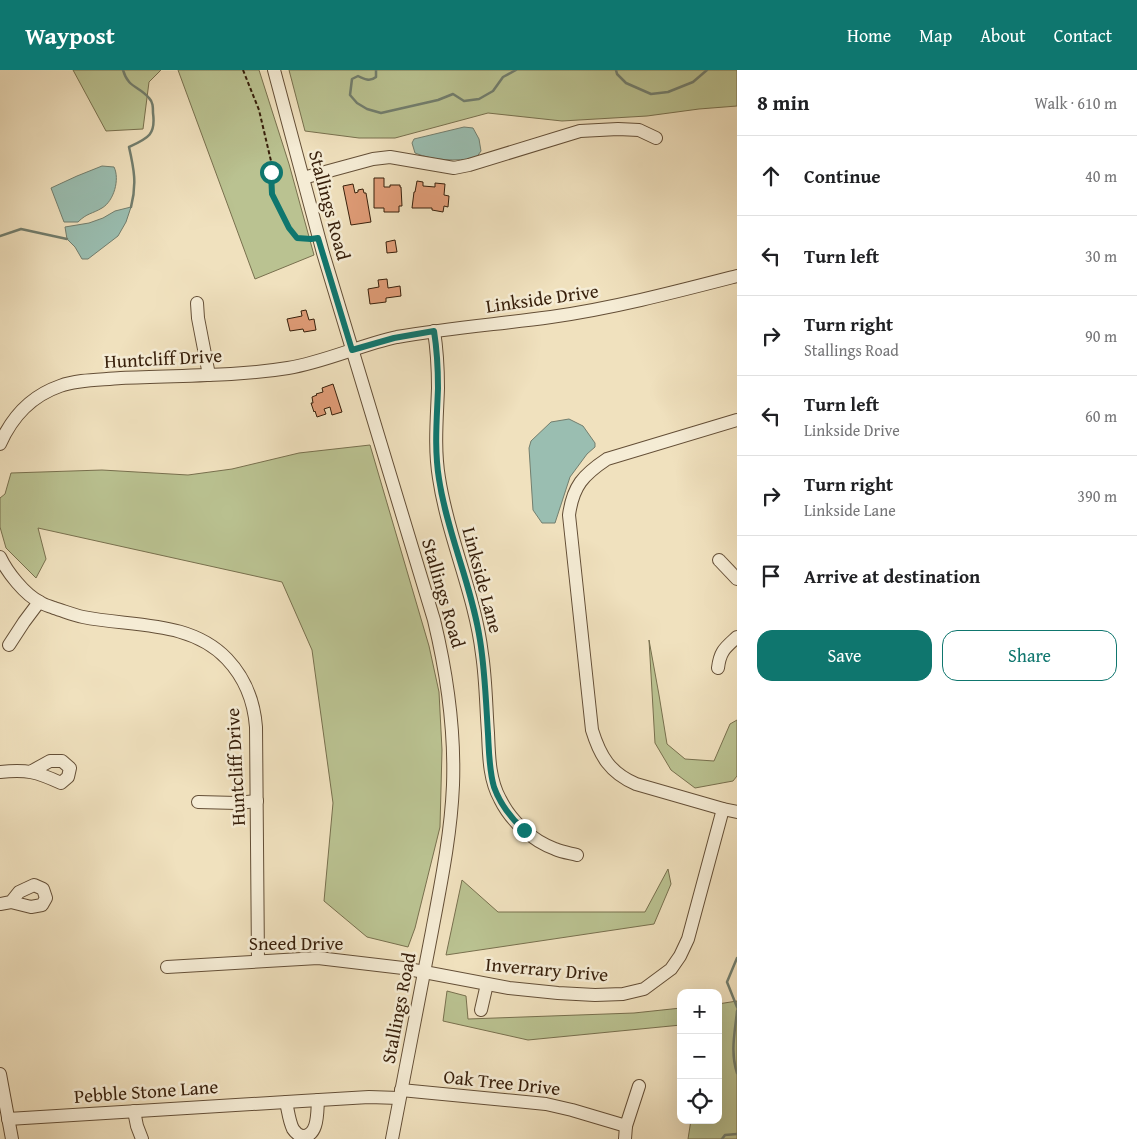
<!DOCTYPE html>
<html lang="en">
<head>
<meta charset="utf-8">
<style>
  :root { --surface:#fff; --page:#f6f6f6; --text:#202124; --muted:#757577; --line:#e0e0e0; --accent:#0f766e }
  body { margin:0; font-family:"Gentium Book Plus",serif; background:var(--page); color:var(--text) }
  .controls { position:absolute; right:15px; bottom:15px; display:grid; overflow:hidden; border-radius:10px; box-shadow:0 5px 20px #0002 }
  .controls button { width:45px; height:45px; display:grid; place-items:center; padding:0; border:0; border-bottom:1px solid var(--line); background:var(--surface); color:var(--text); font:25px sans-serif }
  .stop { position:absolute; width:15px; height:15px; margin:-11px; border:4px solid #0f766e; border-radius:50%; background:#fff }
  .stop.end { background:#0f766e; border-color:#fff; box-shadow:0 1px 5px #0008 }
  .list { margin:0; padding:0; list-style:none }
  h2 { display:flex; justify-content:space-between; align-items:center; height:65px; margin:0; padding:0 20px; font-size:21px }
  h2 small { font-size:16px; font-weight:400; color:var(--muted) }
  .list li { display:grid; grid-template-columns:32px 1fr auto; gap:15px; align-items:center; box-sizing:border-box; height:80px; padding:0 20px; border-top:1px solid var(--line) }
  .list b { display:block; font-size:19px; white-space:nowrap }
  .list p { margin:0; font-size:16px; white-space:nowrap; color:var(--muted) }
  .list em { font-size:16px; font-style:normal; color:var(--muted) }
  .actions { display:flex; gap:10px; padding:15px 20px }
  .actions a { flex:1; padding:11px 0; border:1px solid var(--accent); border-radius:15px; text-align:center; font-size:18px; color:var(--accent) }
  .actions .main { background:var(--accent); color:#fff }
  .icon { flex:none; width:28px; height:28px; fill:none; stroke:currentColor; stroke-width:2; stroke-linecap:round; stroke-linejoin:round }
  .map { position:relative; flex:none; width:737px; height:1069px; overflow:hidden }
  header { display:flex; align-items:center; gap:30px; box-sizing:border-box; height:70px; padding:0 25px; background:var(--accent); color:#fff }
  header strong { font-size:24px }
  nav { display:flex; gap:28px; margin-inline-start:auto; font-size:18px }
  main { display:flex }
  aside { flex:1; background:var(--surface) }
  .map>svg:first-child { display:block }
</style>
</head>
<body>
<header>
<strong>Waypost</strong>
<nav><a>Home</a><a>Map</a><a>About</a><a>Contact</a></nav>
</header>
<main>
<div class="map">
<svg width="737" height="1069" viewBox="0 0 737 1069">
  <rect width="100%" height="100%" fill="#f0e1be"/>
  <filter id="stains"><feTurbulence type="fractalNoise" baseFrequency=".004" numOctaves="4"/><feColorMatrix values="0 0 0 0 .2 0 0 0 0 .09 0 0 0 0 .02 0 0 0 .5 -.17"/></filter>
  <radialGradient id="worn" r=".72"><stop offset=".6" stop-color="#630" stop-opacity="0"/><stop offset="1" stop-color="#630" stop-opacity=".3"/></radialGradient>
  <g fill="#bac291" stroke="#78704e">
    <path d="M73 0H161L149 12 143 59 106 61Z"/>
    <path d="M178 0H259L289 94 314 185 255 209Z"/>
    <path d="M289 0H737V36L699 39 647 46 562 51 488 43 395 68H359L305 61Z"/>
    <path d="M370 375 429 576 439 622 442 680 440 757 415 858 408 877 367 867 324 831 333 733 312 580 282 512 38 458 46 489 36 508 6 478 0 457V428L5 424 11 403 102 400 188 405 232 399 299 383Z"/>
    <path d="M649 570 659 625 667 674 685 689 714 691 730 654 737 650V706L733 711 695 718 671 700 655 673Z"/>
    <path d="M668 799 671 814 654 854 446 885 462 810 498 842H645Z"/>
    <path d="M447 921 466 926 468 949 634 943 681 938V955L528 970 443 951Z"/>
    <path d="M737 931V1069H688L691 1050H718V934Z"/>
  </g>
  <g fill="#9abeb1" stroke="#727e6e">
    <path d="M464 57 473 58 479 69 481 81 476 88C456 91 434 91 415 83L412 73 414 69Z"/>
    <path d="M102 96 114 97C120 109 114 131 102 138 92 144 87 143 78 152H64L51 118 77 106Z"/>
    <path d="M131 137 126 152 118 166 88 189H82L75 177 67 169 65 157 89 153 103 148 115 141Z"/>
    <path d="M569 349 583 356 595 373V377L587 384 570 407 555 453H542L533 440 529 378 531 371 551 352Z"/>
  </g>
  <g fill="none" stroke-linecap="round" stroke-linejoin="round">
    <g stroke="#727e6e" stroke-width="2.5">
      <path d="M123 0C128 18 139 16 149 28 153 32 153 37 153 43 156 65 148 68 129 77 134 99 137 114 131 137"/>
      <path d="M376 0V7C370 12 364 9 358 6L352 9 350 25 357 33 367 39 381 43 438 30 453 24 464 31 479 29 493 21 503 7 516 0"/>
      <path d="M616 0 617 4 626 13 651 24 668 22 693 12 707 0"/>
      <path d="M0 166 21 159 67 169"/>
      <path d="M737 888 727 912 737 937"/>
      <path d="M737 941C735 962 730 982 737 1003"/>
      <path d="M722 1069 725 1065 737 1064"/>
    </g>
  </g>
  <g fill="#e09c77" stroke="#361e0a">
    <path d="M374 108H384V117H390V115H400V117H401L402 136H399V142H384V138H374Z"/>
    <path d="M417 111 423 112V116L435 117V113L445 114 444 125 449 126 448 137 444 136 443 142 432 140V138H412L414 122H415Z"/>
    <path d="M353 114 355 123 358 122V120L363 119 364 123H366L371 152 351 155 343 116Z"/>
    <path d="M395 170 397 182 387 183 386 172Z"/>
    <path d="M387 209 388 218 400 216 401 226 386 228V232L370 234 368 219 379 217 378 210Z"/>
    <path d="M306 240 309 250 314 249 316 260 304 262 303 259 290 261 287 249 302 246 301 241Z"/>
    <path d="M333 314 342 342 332 345 330 337 324 339 326 344 317 347 315 341 314 342 311 333H313L312 327 317 325 316 324 323 322 322 318Z"/>
  </g>
  <g fill="none" stroke-linecap="round" stroke-linejoin="round">
    <defs>
      <g id="minor">
        <path d="M274 0 323 183 434 550C447 604 455 659 453 715 451 764 441 813 432 861 419 930 405 1000 392 1069"/>
        <path d="M303 108 373 89 390 87 454 98 469 95 580 61 618 59 639 60 656 68"/>
        <path d="M197 233 198 248 209 305"/>
        <path d="M434 261C437 280 438 299 438 318 437 348 434 378 439 408 448 468 475 524 482 584 486 610 486 637 488 663 489 685 489 709 500 729 511 751 531 770 555 779 562 782 569 783 577 785"/>
        <path d="M737 350 607 389C583 405 573 416 569 445L592 660C600 686 610 703 636 714L723 739 737 742"/>
        <path d="M0 374C12 347 31 326 60 316 79 309 101 310 121 308 177 305 233 307 288 298 325 292 360 275 397 267 448 258 500 254 551 247 614 238 675 222 737 206"/>
        <path d="M0 487C7 502 25 525 40 532 44 535 49 536 54 538 64 541 73 545 83 547 132 557 190 550 227 589 245 608 254 631 256 657L258 891"/>
        <path d="M719 490 737 509"/>
        <path d="M9 575 24 552 39 532"/>
        <path d="M718 598C720 581 725 578 737 567"/>
        <path d="M0 702C27 699 37 702 61 713L68 707 70 698 62 691H50L32 701"/>
        <path d="M198 732 237 733 257 731"/>
        <path d="M0 834 11 832 31 837 42 835 46 828 43 819 34 815 19 822 11 832"/>
        <path d="M167 897 318 888 403 898 509 918 558 923 595 925 623 924 644 919 671 899 680 886 688 869 723 739"/>
        <path d="M481 940 487 914"/>
        <path d="M0 1004 12 1069"/>
        <path d="M401 1020 546 1034 572 1040 626 1056"/>
        <path d="M286 1032C288 1040 289 1051 293 1059 295 1062 298 1065 302 1066 319 1067 317 1041 318 1030"/>
        <path d="M134 1041 137 1056 142 1069"/>
        <path d="M8 1049 302 1031 369 1027 399 1028"/>
        <path d="M625 1069 626 1056 639 1016"/>
      </g>
    </defs>
    <use href="#minor" stroke="#644f37" stroke-width="14"/>
    <path stroke="#361e0a" stroke-width="2" stroke-dasharray="4 2.5" stroke-linecap="butt" d="M243 0 259 40 271 91V102L272 124 289 158 297 168 309 169"/>
    <use href="#minor" stroke="#f5ecd5" stroke-width="12"/>
  </g>
  <g fill="none" stroke-linecap="round" stroke-linejoin="round">
    <path stroke="#0f766e" stroke-width="6" d="M271 102 272 124 289 158 297 168 311 169 318 168 352 280 394 268 434 261C437 280 438 299 438 318 437 348 434 378 439 409 447 463 472 516 480 570 485 601 486 633 488 664 489 681 489 700 494 717 500 734 511 748 524 760"/>
  </g>
  <g text-anchor="middle" dominant-baseline="central" stroke-width="5" stroke-linejoin="round" paint-order="stroke">
    <g font-size="19" fill="#361e0a" stroke="#f5ecd5">
      <text transform="translate(330 135) rotate(75)">Stallings Road</text>
      <text transform="translate(542 228) rotate(-8)">Linkside Drive</text>
      <text transform="translate(163 288) rotate(-3)">Huntcliff Drive</text>
      <text transform="translate(483 510) rotate(75)">Linkside Lane</text>
      <text transform="translate(444 523) rotate(74)">Stallings Road</text>
      <text transform="translate(235 697) rotate(-93)">Huntcliff Drive</text>
      <text x="296" y="873">Sneed Drive</text>
      <text transform="translate(547 899) rotate(5)">Inverrary Drive</text>
      <text transform="translate(398 938) rotate(-79)">Stallings Road</text>
      <text transform="translate(502 1012) rotate(6)">Oak Tree Drive</text>
      <text transform="translate(146 1021) rotate(-4)">Pebble Stone Lane</text>
    </g>
  </g>
  <rect width="100%" height="100%" filter="url(#stains)"/>
  <rect width="100%" height="100%" fill="url(#worn)"/>
</svg>
<div class="controls">
<button>+</button>
<button>−</button>
<button><svg class="icon" aria-label="locate" viewBox="0 0 24 24"><circle cx="12" cy="12" r="6"/><path d="M12 2v4M12 18v4M2 12h4M18 12h4"/></svg></button>
</div>
<div class="stop" style="left:271px;top:102px"></div>
<div class="stop end" style="left:524px;top:760px"></div>
</div>
<aside>
<h2>8 min<small>Walk · 610 m</small></h2>
<ul class="list">
<li><svg class="icon" aria-label="ahead" viewBox="0 0 24 24"><path d="M12 20V5M6 11l6-6 6 6"/></svg><div><b>Continue</b></div><em>40 m</em></li>
<li><svg class="icon" aria-label="left" viewBox="0 0 24 24"><path d="M17 20v-9H6M10 6l-5 5 5 5"/></svg><div><b>Turn left</b></div><em>30 m</em></li>
<li><svg class="icon" aria-label="right" viewBox="0 0 24 24"><path d="M7 20v-9h11M14 6l5 5-5 5"/></svg><div><b>Turn right</b><p>Stallings Road</p></div><em>90 m</em></li>
<li><svg class="icon" aria-label="left" viewBox="0 0 24 24"><path d="M17 20v-9H6M10 6l-5 5 5 5"/></svg><div><b>Turn left</b><p>Linkside Drive</p></div><em>60 m</em></li>
<li><svg class="icon" aria-label="right" viewBox="0 0 24 24"><path d="M7 20v-9h11M14 6l5 5-5 5"/></svg><div><b>Turn right</b><p>Linkside Lane</p></div><em>390 m</em></li>
<li><svg class="icon" aria-label="arrive" viewBox="0 0 24 24"><path d="M6 21V4h12l-3 4 3 4H6"/></svg><div><b>Arrive at destination</b></div></li>
</ul>
<div class="actions"><a class="main">Save</a><a>Share</a></div>
</aside>
</main>
</body>
</html>
